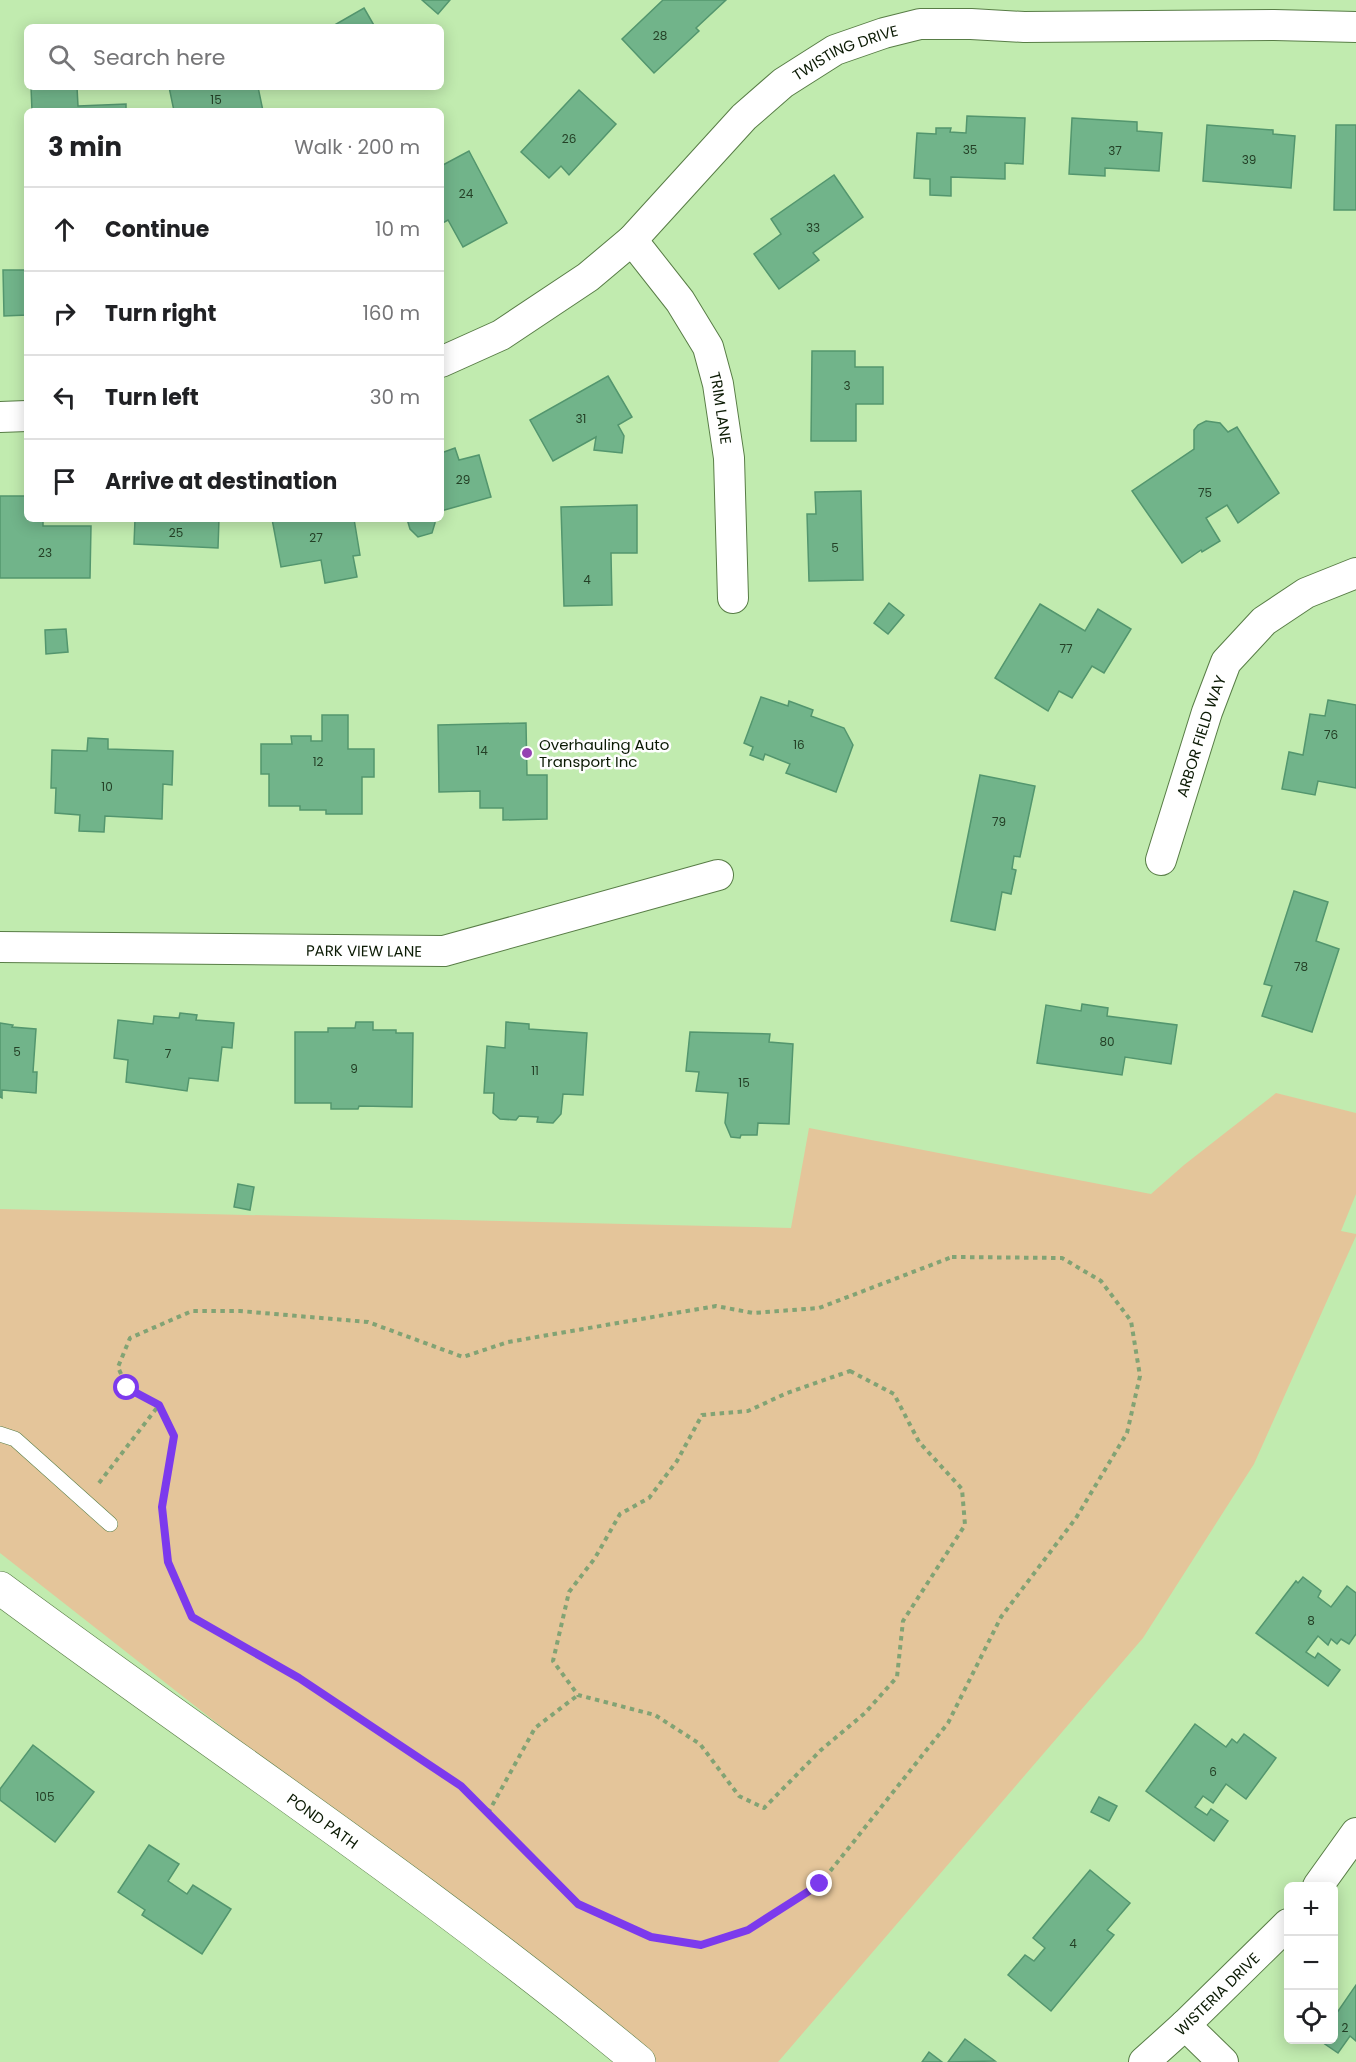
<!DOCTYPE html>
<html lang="en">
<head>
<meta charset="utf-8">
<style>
  :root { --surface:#fff; --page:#f6f6f6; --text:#202124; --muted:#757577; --line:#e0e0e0 }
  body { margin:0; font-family:Poppins,sans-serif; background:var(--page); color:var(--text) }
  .controls { position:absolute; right:18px; bottom:18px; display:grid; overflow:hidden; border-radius:9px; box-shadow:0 3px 15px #0003 }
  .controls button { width:54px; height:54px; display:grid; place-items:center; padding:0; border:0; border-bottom:2px solid var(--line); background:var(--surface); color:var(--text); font:30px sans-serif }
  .stop { position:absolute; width:18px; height:18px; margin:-14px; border:4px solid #7c3aed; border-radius:50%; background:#fff }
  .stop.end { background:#7c3aed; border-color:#fff; box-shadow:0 2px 6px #0008 }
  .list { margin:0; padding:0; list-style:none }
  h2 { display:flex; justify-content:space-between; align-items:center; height:78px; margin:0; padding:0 24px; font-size:26px }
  h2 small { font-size:20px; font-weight:400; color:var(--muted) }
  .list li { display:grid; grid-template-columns:39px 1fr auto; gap:18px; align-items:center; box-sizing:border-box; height:84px; padding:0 24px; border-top:2px solid var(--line) }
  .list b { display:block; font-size:22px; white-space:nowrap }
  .list em { font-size:20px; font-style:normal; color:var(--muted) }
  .icon { flex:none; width:33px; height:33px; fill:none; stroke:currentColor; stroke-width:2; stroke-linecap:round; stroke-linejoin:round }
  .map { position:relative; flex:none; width:1356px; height:2062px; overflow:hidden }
  .search { position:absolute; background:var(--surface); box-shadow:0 3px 15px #0003; left:24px; top:24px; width:420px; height:66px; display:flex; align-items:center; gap:15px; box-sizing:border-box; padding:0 21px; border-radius:9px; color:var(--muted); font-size:22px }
  .panel { position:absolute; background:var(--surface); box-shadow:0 3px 15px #0003; left:24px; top:108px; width:420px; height:414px; border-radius:9px }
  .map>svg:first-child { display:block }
</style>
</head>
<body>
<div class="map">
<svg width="1356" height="2062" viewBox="0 0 1356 2062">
  <rect width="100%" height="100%" fill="#c1ebaf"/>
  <path fill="#e4c59a" d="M1276 1093 1356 1113V1194L1341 1231 1356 1234V1236L1254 1464 1143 1638 778 2062H649L0 1553V1209L791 1228 809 1128 1151 1194 1184 1165Z"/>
  <g fill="#71b48a" stroke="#53966e" stroke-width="1.5">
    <path d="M422 0H450L438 14Z"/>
    <path d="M663 0H726L696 28 699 31 654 73 622 39Z"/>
    <path d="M364 8 375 27H331Z"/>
    <path d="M31 87H77L78 106 126 104V111H32Z"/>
    <path d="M169 87H258L263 111H174Z"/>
    <path d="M579 90 616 124 569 175 561 166 549 178 521 152Z"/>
    <path d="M967 116 1025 118 1023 164 1005 163V179L951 177V196L930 195V179L914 178 917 133 936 134V128H951L950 132 966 133Z"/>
    <path d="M1072 118 1137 122V131L1162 133 1159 171 1105 168V176L1069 174Z"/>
    <path d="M1207 125 1273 130V134L1295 136 1291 188 1203 181Z"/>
    <path d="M1336 125H1356V210H1334Z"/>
    <path d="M469 151 507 223 463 247 448 220 441 224V166Z"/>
    <path d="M834 175 863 217 813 253 819 260 779 289 754 254 781 234 771 219Z"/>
    <path d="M3 270H27V315L4 316Z"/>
    <path d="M812 351H855V367H883V404H856V441H811Z"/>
    <path d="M608 376 632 417 618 425 624 436 622 453 594 450 596 437 553 461 530 420Z"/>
    <path d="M1206 421 1220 423 1228 432 1237 427 1279 493 1238 523 1227 505 1206 518 1220 541 1202 552 1201 550 1182 563 1132 491 1194 449V430L1198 425Z"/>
    <path d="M455 448 459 460 479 455 491 497 441 511V453Z"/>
    <path d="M861 491 863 580 809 581 807 514H816L815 492Z"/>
    <path d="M0 496H27V519H43V526H91L90 578H0Z"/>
    <path d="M637 505V553H611L612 605 564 606 561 507Z"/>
    <path d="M135 519H219L218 548 134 544Z"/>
    <path d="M272 519H354L360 555 353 556 357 577 325 583 321 560 281 567Z"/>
    <path d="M407 519H435V523L432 533 418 537 410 529Z"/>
    <path d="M889 603 904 615 888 634 874 623Z"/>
    <path d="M1040 604 1085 631 1098 609 1131 629 1104 673 1092 666 1072 698 1059 691 1048 711 995 678Z"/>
    <path d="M66 629 68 652 46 654 45 630Z"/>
    <path d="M761 697 788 706 789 701 813 710 811 716 844 728 853 745 836 792 786 773 790 764 765 754 763 760 750 755 753 747 744 743Z"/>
    <path d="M1328 700 1356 705V788L1318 781 1315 795 1282 789 1289 752 1303 755 1310 714 1325 716Z"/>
    <path d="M322 715H348V749H374V777H362V814H326V810H300V806H269V774H261V744H292L291 736H311V741H322Z"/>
    <path d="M526 723 527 775H547V819L503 820V808H480V791L439 792 438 725Z"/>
    <path d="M88 738 108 739V749L173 751 172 785 163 784 162 819 105 816 104 832 79 831 80 815 55 813 56 788H51L52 750 87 751Z"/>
    <path d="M980 775 1035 786 1020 857 1014 856 1012 869 1016 870 1011 894 1002 892 995 930 951 921Z"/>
    <path d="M1294 891 1328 902 1316 941 1339 949 1312 1032 1262 1016 1272 986 1264 984Z"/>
    <path d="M1082 1004 1108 1008 1107 1016 1177 1025 1171 1064 1125 1057 1122 1075 1037 1063 1046 1005 1081 1011Z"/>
    <path d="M180 1013 197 1015 196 1020 234 1023 232 1048 222 1047 218 1081 189 1078 187 1091 126 1082 128 1060 114 1058 118 1020 153 1024 154 1016 179 1018Z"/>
    <path d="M356 1022H373V1030H396V1033H413L412 1107 359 1106 358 1109H331V1103H295V1032H328V1028H355Z"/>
    <path d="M506 1022 529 1024V1029L587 1033 583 1095 563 1094 561 1114 553 1123 537 1122 538 1117 519 1116 516 1120 500 1119 493 1113 494 1093H484L487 1046 505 1048Z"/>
    <path d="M0 1023 13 1025 12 1027 36 1029 33 1072H37L36 1093 2 1090V1098L0 1097Z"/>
    <path d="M690 1032 770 1034 769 1042 793 1044 789 1124 758 1123 757 1135H741L740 1138 731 1137 725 1123 728 1093 696 1091 699 1072 686 1071Z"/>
    <path d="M238 1184 254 1187 250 1210 234 1207Z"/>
    <path d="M1303 1577 1321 1591 1318 1597 1331 1607 1347 1586 1356 1593V1634L1349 1644 1341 1639 1337 1644 1331 1639 1328 1645 1318 1636 1306 1652 1315 1658 1318 1653 1340 1670 1328 1686 1256 1633 1296 1581 1298 1583Z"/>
    <path d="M1195 1724 1226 1747 1232 1739 1237 1743 1244 1734 1276 1758 1246 1799 1226 1784 1213 1803 1203 1796 1195 1807 1207 1815 1211 1809 1228 1821 1214 1841 1146 1791Z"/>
    <path d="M33 1745 94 1792 55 1842 0 1800V1789Z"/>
    <path d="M1099 1797 1117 1806 1109 1821 1091 1812Z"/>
    <path d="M149 1845 179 1864 168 1881 187 1894 193 1885 231 1909 202 1954 142 1915 145 1910 118 1892Z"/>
    <path d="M1090 1870 1130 1903 1107 1930 1114 1935 1051 2011 1008 1975 1025 1955 1034 1961 1045 1948 1033 1938Z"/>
    <path d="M1356 1985V2041L1350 2036 1338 2053 1319 2040H1334V2017Z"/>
    <path d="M965 2039 995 2061 948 2062Z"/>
    <path d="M929 2052 942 2062H922Z"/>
  </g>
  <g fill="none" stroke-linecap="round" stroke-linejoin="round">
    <defs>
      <path id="service" d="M0 1434 15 1439 110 1524"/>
      <g id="minor">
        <path id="s1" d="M632 240 680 301 708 347 718 384 729 458 733 598"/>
        <path id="s2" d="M441 362 501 335 588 277 632 240 744 117 783 83 835 50 884 33 920 24H971L1024 27 1274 25 1356 27"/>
        <path d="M0 417 27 416"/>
        <path id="s3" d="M1161 860 1207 712 1226 662 1264 621 1306 593 1356 573"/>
        <path id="s4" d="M0 947 444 951 718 875"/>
        <path d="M1318 1886 1356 1833"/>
        <path d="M1185 2025 1223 2062"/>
        <path id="s5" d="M1144 2062 1185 2025 1288 1924"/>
      </g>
      <g id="tertiary">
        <path id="s6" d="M0 1588C213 1746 435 1892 639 2062"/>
      </g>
    </defs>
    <use href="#service" stroke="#587d46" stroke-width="16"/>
    <use href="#minor" stroke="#587d46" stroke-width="32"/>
    <use href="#tertiary" stroke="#587d46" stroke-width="34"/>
    <g stroke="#82a374" stroke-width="4" stroke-dasharray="4.5 4.5" stroke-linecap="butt">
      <path d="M952 1257 1062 1258 1101 1281 1131 1321 1140 1376 1127 1433 1076 1518 1001 1617 948 1723 820 1884 748 1930 701 1945 651 1937 577 1904 461 1786 299 1678 192 1617 168 1562 162 1507 174 1436 159 1405 127 1388 118 1367 130 1338 192 1311H240L368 1322 463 1357 508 1342 716 1306 753 1313 819 1308Z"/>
      <path d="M850 1371 894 1394 919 1442 962 1489 965 1525 903 1621 897 1677 865 1713 821 1750 764 1808 739 1796 700 1744 655 1715 578 1695 553 1661 569 1592 595 1558 620 1514 649 1498 677 1461 702 1415 748 1411 787 1393Z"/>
      <path d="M99 1483 159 1405"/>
      <path d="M488 1813 535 1728 578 1695"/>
    </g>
    <use href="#service" stroke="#fff" stroke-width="15"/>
    <use href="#minor" stroke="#fff" stroke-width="30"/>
    <use href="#tertiary" stroke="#fff" stroke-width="33"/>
  </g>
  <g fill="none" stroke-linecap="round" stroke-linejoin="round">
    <path stroke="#7c3aed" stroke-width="8" d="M127 1388 159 1405 174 1436 162 1507 168 1562 192 1617 299 1678 461 1786 578 1904 651 1937 701 1945 748 1930 820 1884"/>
  </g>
  <circle fill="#9543b2" stroke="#fefefe" stroke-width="2" cx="527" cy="753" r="6"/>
  <g text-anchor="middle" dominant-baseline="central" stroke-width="5" stroke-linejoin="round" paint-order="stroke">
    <g font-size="12" fill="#244026">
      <text x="660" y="35">28</text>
      <text x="216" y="99">15</text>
      <text x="569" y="138">26</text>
      <text x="970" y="149">35</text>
      <text x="1115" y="150">37</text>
      <text x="1249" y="159">39</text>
      <text x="466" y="193">24</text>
      <text x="813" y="227">33</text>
      <text x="847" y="385">3</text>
      <text x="581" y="418">31</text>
      <text x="463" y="479">29</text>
      <text x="1205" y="492">75</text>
      <text x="176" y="532">25</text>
      <text x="316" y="537">27</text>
      <text x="835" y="547">5</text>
      <text x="45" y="552">23</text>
      <text x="587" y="579">4</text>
      <text x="1066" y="648">77</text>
      <text x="1331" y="734">76</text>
      <text x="799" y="744">16</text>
      <text x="482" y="750">14</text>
      <text x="318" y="761">12</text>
      <text x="107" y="786">10</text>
      <text x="999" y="821">79</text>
      <text x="1301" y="966">78</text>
      <text x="1107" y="1041">80</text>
      <text x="17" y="1051">5</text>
      <text x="168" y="1053">7</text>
      <text x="354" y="1068">9</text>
      <text x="535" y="1070">11</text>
      <text x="744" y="1082">15</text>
      <text x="1311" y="1620">8</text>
      <text x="1213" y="1771">6</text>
      <text x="45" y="1796">105</text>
      <text x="1073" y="1943">4</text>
      <text x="1345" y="2027">2</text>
    </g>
    <g font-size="15" fill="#0b1a04" stroke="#fefefe">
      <text stroke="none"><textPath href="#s2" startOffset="516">TWISTING DRIVE</textPath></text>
      <text stroke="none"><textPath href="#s1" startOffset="194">TRIM LANE</textPath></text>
      <text stroke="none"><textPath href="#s3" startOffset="130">ARBOR FIELD WAY</textPath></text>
      <text stroke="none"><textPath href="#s4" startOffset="364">PARK VIEW LANE</textPath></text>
      <text stroke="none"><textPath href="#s6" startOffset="398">POND PATH</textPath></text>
      <text stroke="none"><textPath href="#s5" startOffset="100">WISTERIA DRIVE</textPath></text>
    </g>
    <g font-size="15" fill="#0b1a04" stroke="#fefefe" text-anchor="start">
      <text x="539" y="744">Overhauling Auto<tspan x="539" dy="17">Transport Inc</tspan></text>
    </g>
  </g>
</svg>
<div class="controls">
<button>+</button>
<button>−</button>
<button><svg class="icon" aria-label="locate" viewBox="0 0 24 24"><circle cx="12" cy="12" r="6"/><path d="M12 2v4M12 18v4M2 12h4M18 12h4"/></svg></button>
</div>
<div class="stop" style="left:127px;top:1388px"></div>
<div class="stop end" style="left:820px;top:1884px"></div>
<div class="search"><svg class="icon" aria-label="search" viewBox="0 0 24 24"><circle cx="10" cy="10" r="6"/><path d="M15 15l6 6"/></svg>Search here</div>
<section class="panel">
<h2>3 min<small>Walk · 200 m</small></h2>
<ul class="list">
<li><svg class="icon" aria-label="ahead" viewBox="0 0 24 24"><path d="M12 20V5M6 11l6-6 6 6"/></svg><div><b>Continue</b></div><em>10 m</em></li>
<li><svg class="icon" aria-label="right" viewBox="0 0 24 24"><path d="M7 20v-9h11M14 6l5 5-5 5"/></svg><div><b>Turn right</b></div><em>160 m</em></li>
<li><svg class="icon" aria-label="left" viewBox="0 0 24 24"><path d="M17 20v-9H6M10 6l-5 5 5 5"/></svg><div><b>Turn left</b></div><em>30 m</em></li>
<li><svg class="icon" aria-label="arrive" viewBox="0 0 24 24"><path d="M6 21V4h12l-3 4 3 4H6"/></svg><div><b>Arrive at destination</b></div></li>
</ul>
</section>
</div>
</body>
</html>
